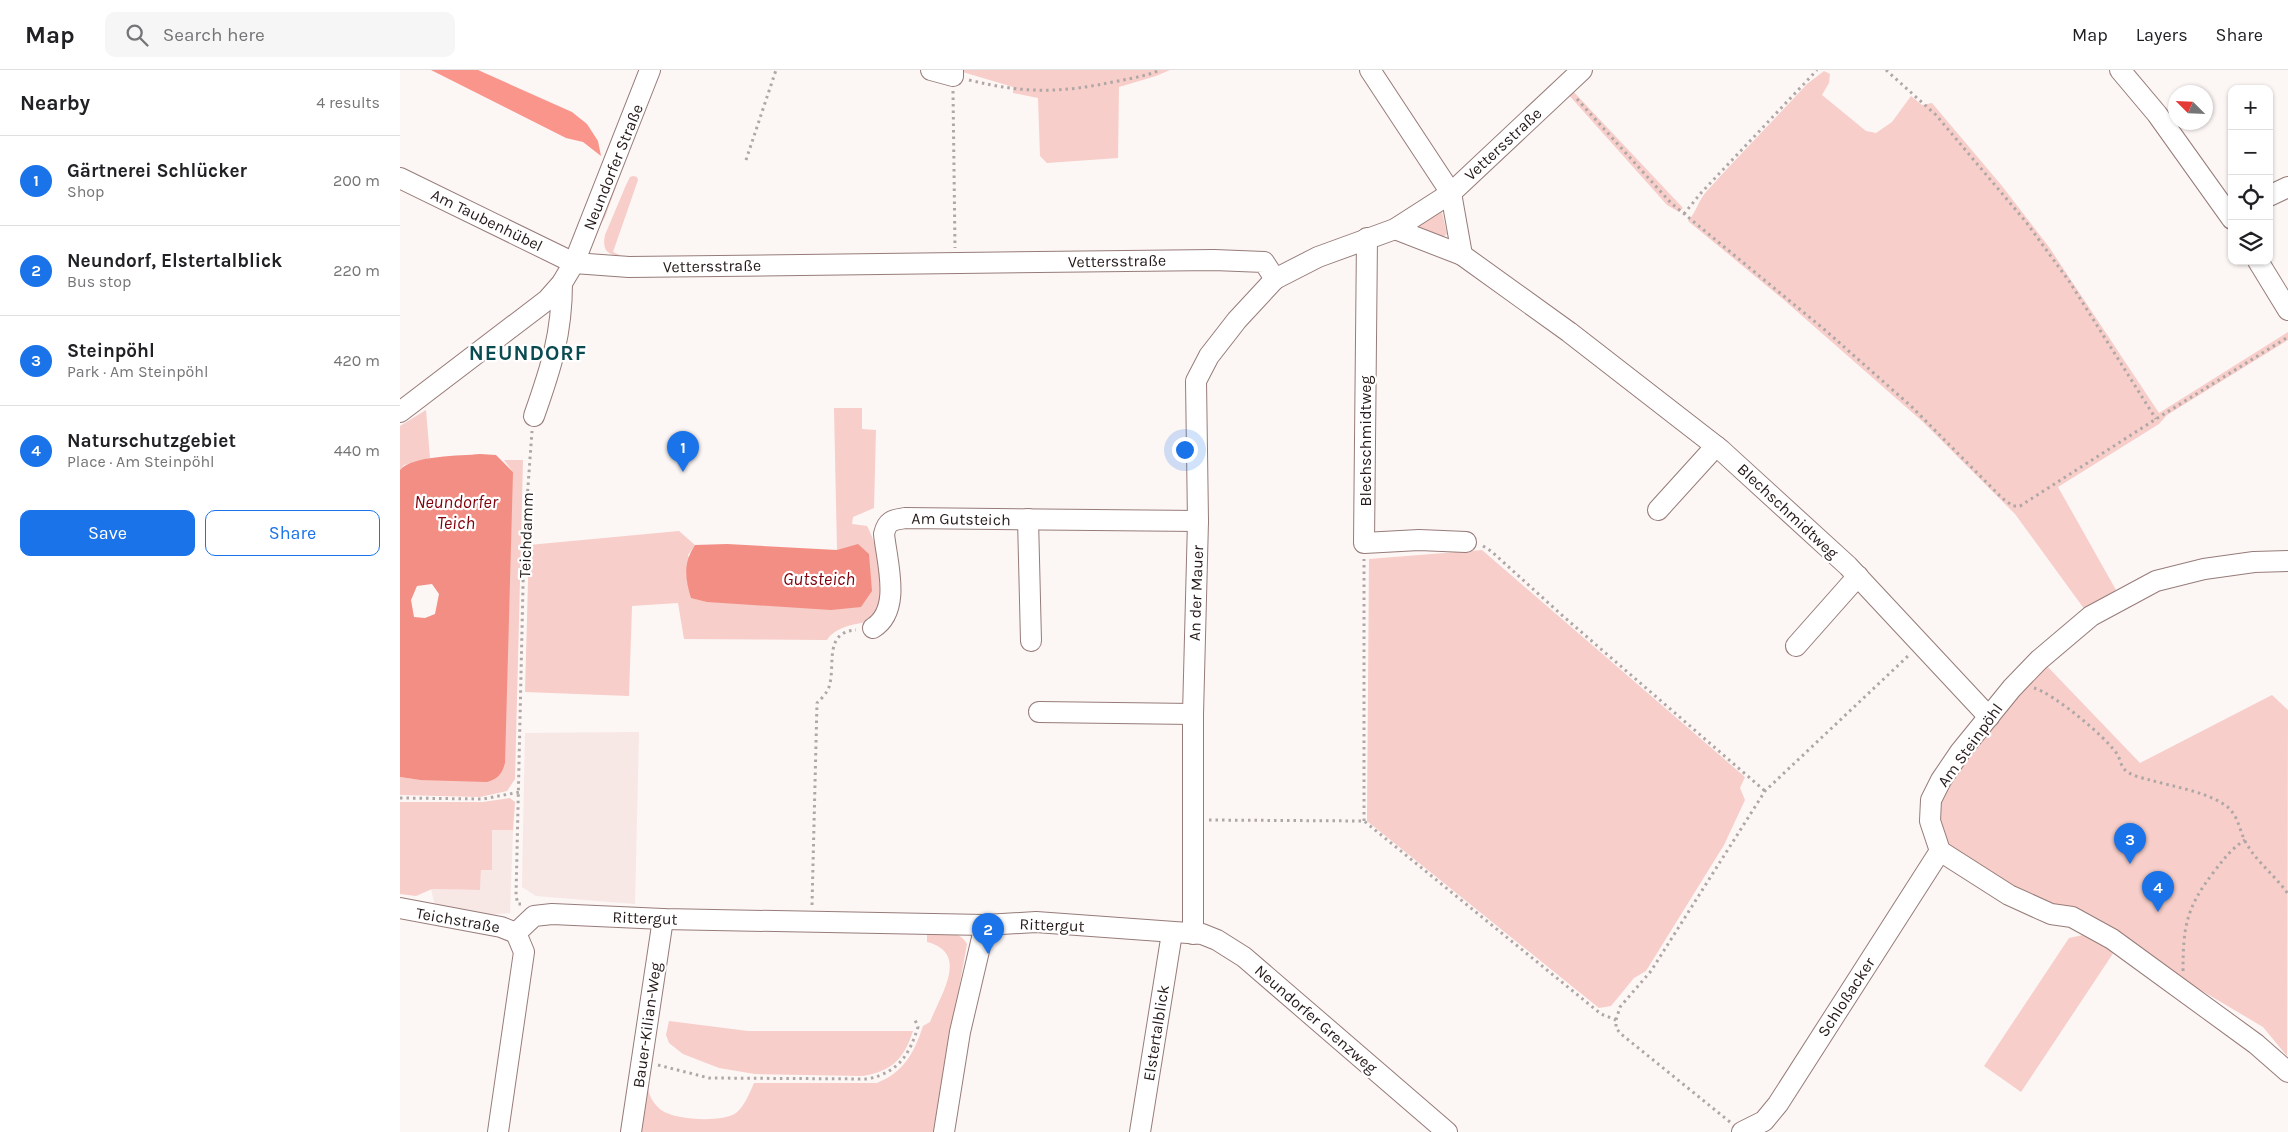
<!DOCTYPE html>
<html lang="en">
<head>
<meta charset="utf-8">
<style>
  :root { --surface:#fff; --page:#f6f6f6; --text:#202124; --muted:#757577; --line:#e0e0e0; --accent:#1a73e8 }
  body { margin:0; font-family:Karla,sans-serif; background:var(--page); color:var(--text) }
  .controls { position:absolute; right:15px; top:15px; display:grid; overflow:hidden; border-radius:10px; box-shadow:0 1px 4px #0004 }
  .controls button { width:45px; height:45px; display:grid; place-items:center; padding:0; border:0; border-bottom:1px solid var(--line); background:var(--surface); color:var(--text); font:25px sans-serif }
  .compass { position:absolute; left:1768px; top:15px; width:45px; height:45px; border-radius:50%; background:var(--surface); box-shadow:0 1px 4px #0004; rotate:294deg }
  .you { position:absolute; left:784px; top:379px; width:18px; height:18px; margin:-12px; border:4px solid #fff; border-radius:50%; background:#1a73e8; box-shadow:0 0 0 8px #1a73e833 }
  .badge { display:grid; place-items:center; width:32px; height:32px; border-radius:50%; background:var(--accent); color:#fff; font-size:16px; font-weight:700 }
  .pin { position:absolute; translate:-50% -41px; filter:drop-shadow(0 1px 2px #0008) }
  .pin::after { content:''; position:absolute; top:26px; width:18px; height:15px; background:inherit; clip-path:polygon(0 0,100% 0,50% 100%) }
  .list { margin:0; padding:0; list-style:none }
  h2 { display:flex; justify-content:space-between; align-items:center; height:65px; margin:0; padding:0 20px; font-size:21px }
  h2 small { font-size:16px; font-weight:400; color:var(--muted) }
  .list li { display:grid; grid-template-columns:32px 1fr auto; gap:15px; align-items:center; box-sizing:border-box; height:90px; padding:0 20px; border-top:1px solid var(--line) }
  .list b { display:block; font-size:19px; white-space:nowrap }
  .list p { margin:0; font-size:16px; white-space:nowrap; color:var(--muted) }
  .list em { font-size:16px; font-style:normal; color:var(--muted) }
  .actions { display:flex; gap:10px; padding:15px 20px }
  .actions a { flex:1; padding:11px 0; border:1px solid var(--accent); border-radius:10px; text-align:center; font-size:18px; color:var(--accent) }
  .actions .main { background:var(--accent); color:#fff }
  .icon { flex:none; width:28px; height:28px; fill:none; stroke:currentColor; stroke-width:2; stroke-linecap:round; stroke-linejoin:round }
  .map { position:relative; flex:none; width:1888px; height:1062px; overflow:hidden }
  header { display:flex; align-items:center; gap:30px; box-sizing:border-box; height:70px; padding:0 25px; background:var(--surface); border-bottom:1px solid var(--line) }
  header strong { font-size:24px }
  nav { display:flex; gap:28px; margin-inline-start:auto; font-size:18px }
  .search { width:350px; height:45px; background:var(--page); display:flex; align-items:center; gap:12px; box-sizing:border-box; padding:0 18px; border-radius:10px; color:var(--muted); font-size:19px }
  main { display:flex }
  aside { flex:1; background:var(--surface) }
  .map>svg:first-child { display:block }
</style>
</head>
<body>
<header>
<strong>Map</strong>
<div class="search"><svg class="icon" aria-label="search" viewBox="0 0 24 24"><circle cx="10" cy="10" r="6"/><path d="M15 15l6 6"/></svg>Search here</div>
<nav><a>Map</a><a>Layers</a><a>Share</a></nav>
</header>
<main>
<aside>
<h2>Nearby<small>4 results</small></h2>
<ul class="list">
<li><span class="badge">1</span><div><b>Gärtnerei Schlücker</b><p>Shop</p></div><em>200 m</em></li>
<li><span class="badge">2</span><div><b>Neundorf, Elstertalblick</b><p>Bus stop</p></div><em>220 m</em></li>
<li><span class="badge">3</span><div><b>Steinpöhl</b><p>Park · Am Steinpöhl</p></div><em>420 m</em></li>
<li><span class="badge">4</span><div><b>Naturschutzgebiet</b><p>Place · Am Steinpöhl</p></div><em>440 m</em></li>
</ul>
<div class="actions"><a class="main">Save</a><a>Share</a></div>
</aside>
<div class="map">
<svg width="1888" height="1062" viewBox="0 0 1888 1062">
  <rect width="100%" height="100%" fill="#fcf6f5"/>
  <g fill="#f7e7e5">
    <path d="M239 662 235 834 136 826 122 817 125 663Z"/>
    <path d="M92 760H113L110 843 85 845 35 836 31 819 80 820 81 800 92 799Z"/>
  </g>
  <g fill="#f7cec9">
    <path d="M556 0H770L756 6 719 17 718 88 647 93 640 86 638 28 613 23V17Z"/>
    <path d="M1424 1 1430 4 1429 13 1422 25 1466 61 1476 63 1492 52 1511 26 1522 35 1532 33 1602 116 1649 177 1759 343 1888 262V270L1767 345 1759 354 1658 417 1716 520 1685 540 1615 444 1523 352 1384 230 1288 151C1296 143 1298 131 1306 122 1339 85 1374 50 1407 14Z"/>
    <path d="M1171 19 1283 138 1279 142 1267 135 1167 23Z"/>
    <path d="M241 48 205 147 195 164Z"/>
    <path d="M233 106 237 107 238 110 213 182 222 186C207 185 202 180 205 165L226 115 230 107Z"/>
    <path d="M1039 139 1042 142 1047 164 1042 168 1019 165 1014 153Z"/>
    <path d="M434 338H462V359L476 360 474 438 453 447 452 454 467 456C477 474 487 514 481 535 479 541 473 547 470 551 454 555 436 556 427 570L284 569 278 533 232 536 229 626 125 622 129 475 279 461 295 475 288 485 307 532 448 475 437 480Z"/>
    <path d="M26 340 30 388 4 395 0 400V356Z"/>
    <path d="M104 390H123L115 709 107 721 80 727 0 725V707L20 710 113 402Z"/>
    <path d="M1082 480 1345 707 1340 718 1345 730 1324 775 1246 901 1234 908 1211 936 1199 938 967 751 969 489Z"/>
    <path d="M1645 594 1740 693 1872 625 1888 640 1887 986 1863 957 1750 890 1620 825 1551 779 1539 755 1538 737 1552 698Z"/>
    <path d="M110 728 115 732 113 760H92V800H81L80 820 32 819 16 826 0 824V732H83Z"/>
    <path d="M527 862C542 863 559 859 567 874L533 1062H239L246 1009C248 1021 250 1031 261 1040 274 1050 322 1053 336 1043 344 1037 350 1022 354 1013H477C504 1002 514 983 523 956L530 952C541 924 570 883 527 872Z"/>
    <path d="M1692 863 1716 879 1621 1022 1584 996 1669 868Z"/>
    <path d="M269 951 348 961H513C504 989 492 1001 463 1006L355 1004 319 998 283 984 269 973 266 965Z"/>
  </g>
  <path fill="#fa958b" d="M31 0H78L172 42 187 54 198 71 201 86 183 72 166 68Z"/>
  <g fill="#f28e84" fill-rule="evenodd">
    <path d="M80 384 96 385 113 402 105 693C102 704 98 709 87 712L20 710 0 707V400C13 385 61 386 80 384ZM32 514 39 524 35 544 25 548 14 547 11 530 17 516Z"/>
    <path d="M327 474 437 480 458 474 469 484 472 521 461 537 431 540 307 532 291 528C285 508 283 493 295 475Z"/>
  </g>
  <g fill="none" stroke-linecap="round" stroke-linejoin="round">
    <defs>
      <g id="minor">
        <path d="M531 0 553 6V0"/>
        <path d="M970 0 1051 123 1062 185"/>
        <path d="M1720 0 1757 44 1832 149"/>
        <path d="M0 108 174 193 229 197 814 190 864 192 875 209 918 187 995 159 1051 123 1182 0"/>
        <path d="M1869 126 1888 117"/>
        <path d="M995 159 1062 185 1169 262 1321 380 1448 496 1589 647"/>
        <path d="M967 168 964 473 1019 470 1066 472"/>
        <path d="M1858 191 1888 240"/>
        <path d="M0 342 147 230 162 213 174 193 250 0"/>
        <path d="M134 346C151 298 162 264 162 213"/>
        <path d="M1258 440 1316 376"/>
        <path d="M628 449 631 571"/>
        <path d="M1888 491 1854 492 1804 499 1756 511 1691 546 1639 590 1612 618 1560 682 1541 710 1531 730 1530 751 1540 781 1609 825 1651 844 1672 847 1712 869 1856 974 1888 1002"/>
        <path d="M473 558C502 540 487 493 484 464 487 451 492 450 505 448L798 451"/>
        <path d="M1396 576 1458 506"/>
        <path d="M639 642 793 644"/>
        <path d="M0 838 101 857 116 863"/>
        <path d="M116 863 134 846 152 844 263 849 585 855 636 852 802 864 817 870 844 887 1047 1062"/>
        <path d="M793 864V644L798 451 796 311 809 286 837 250 875 209"/>
        <path d="M98 1062 124 882 116 863"/>
        <path d="M231 1062 263 849"/>
        <path d="M544 1062 560 962 585 855"/>
        <path d="M740 1062 772 863"/>
        <path d="M1342 1062 1364 1051 1378 1034 1540 781"/>
      </g>
    </defs>
    <use href="#minor" stroke="#967c79" stroke-width="22"/>
    <g stroke="#afa7a6" stroke-width="3" stroke-dasharray="2.5 4" stroke-linecap="butt">
      <path d="M1486 0 1536 45 1626 152 1669 211 1756 349"/>
      <path d="M569 10C626 24 661 23 718 11 732 8 747 6 760 0"/>
      <path d="M553 21 555 178"/>
      <path d="M1177 29 1271 133 1425 260 1512 337 1602 428 1613 436H1620L1756 349 1888 267"/>
      <path d="M346 90 376 0"/>
      <path d="M1284 144 1300 124 1417 0"/>
      <path d="M1083 476 1091 481 1164 547 1365 721"/>
      <path d="M1634 618C1654 624 1705 666 1717 684 1720 688 1721 697 1725 700 1732 706 1742 708 1750 710 1774 717 1804 721 1825 735 1838 744 1839 759 1845 771 1856 792 1875 805 1888 824"/>
      <path d="M0 728 83 729 120 722"/>
      <path d="M809 750 964 751 1201 944 1216 950"/>
      <path d="M964 751V489"/>
      <path d="M121 834H118L116 826 124 472 132 361"/>
      <path d="M412 835 417 633C421 629 427 623 429 617 436 596 423 562 456 560"/>
      <path d="M1783 901C1783 858 1786 838 1813 803 1823 790 1831 779 1845 770"/>
      <path d="M258 995 309 1008 468 1009C498 1002 509 986 518 957L515 950"/>
      <path d="M1330 1052 1221 964 1216 958V950L1220 937 1251 901 1365 721 1508 586"/>
    </g>
    <use href="#minor" stroke="#fff" stroke-width="20"/>
  </g>
  <g text-anchor="middle" dominant-baseline="central" stroke-width="4.5" stroke-linejoin="round" paint-order="stroke">
    <g font-size="16" fill="#251a19" stroke="#fff">
      <text transform="translate(1103 74) rotate(-43)">Vettersstraße</text>
      <text transform="translate(213 97) rotate(-68)">Neundorfer Straße</text>
      <text transform="translate(87 150) rotate(26)">Am Taubenhübel</text>
      <text transform="translate(717 191) rotate(-1)">Vettersstraße</text>
      <text transform="translate(312 196) rotate(-1)">Vettersstraße</text>
      <text transform="translate(965 371) rotate(-90)">Blechschmidtweg</text>
      <text transform="translate(1388 441) rotate(43)">Blechschmidtweg</text>
      <text transform="translate(561 449) rotate(1)">Am Gutsteich</text>
      <text transform="translate(126 465) rotate(-88)">Teichdamm</text>
      <text transform="translate(796 523) rotate(-88)">An der Mauer</text>
      <text transform="translate(1570 675) rotate(-54)">Am Steinpöhl</text>
      <text transform="translate(245 848) rotate(2)">Rittergut</text>
      <text transform="translate(58 850) rotate(10)">Teichstraße</text>
      <text transform="translate(652 855) rotate(2)">Rittergut</text>
      <text transform="translate(1446 927) rotate(-57)">Schloßacker</text>
      <text transform="translate(916 949) rotate(41)">Neundorfer Grenzweg</text>
      <text transform="translate(247 955) rotate(-82)">Bauer-Kilian-Weg</text>
      <text transform="translate(756 963) rotate(-81)">Elstertalblick</text>
    </g>
    <g font-size="18" font-style="italic" fill="#80010b" stroke="#fff">
      <text x="56" y="432">Neundorfer<tspan x="56" dy="21">Teich</tspan></text>
      <text x="419" y="509">Gutsteich</text>
    </g>
    <g font-size="21" font-weight="bold" letter-spacing="1" fill="#0a4a51" stroke="#fff">
      <text x="128" y="283">NEUNDORF</text>
    </g>
  </g>
</svg>
<div class="controls">
<button>+</button>
<button>−</button>
<button><svg class="icon" aria-label="locate" viewBox="0 0 24 24"><circle cx="12" cy="12" r="6"/><path d="M12 2v4M12 18v4M2 12h4M18 12h4"/></svg></button>
<button><svg class="icon" aria-label="layers" viewBox="0 0 24 24"><path d="M12 4l9 5-9 5-9-5zM3 14l9 5 9-5"/></svg></button>
</div>
<svg class="compass" viewBox="-18 -18 36 36"><path d="M0-13l5 13h-10z" fill="#e53935"/><path d="M0 13l5-13h-10z" fill="#757577"/></svg>
<div class="you"></div>
<div class="pin badge" style="left:283px;top:402px">1</div>
<div class="pin badge" style="left:588px;top:884px">2</div>
<div class="pin badge" style="left:1730px;top:794px">3</div>
<div class="pin badge" style="left:1758px;top:842px">4</div>
</div>
</main>
</body>
</html>
